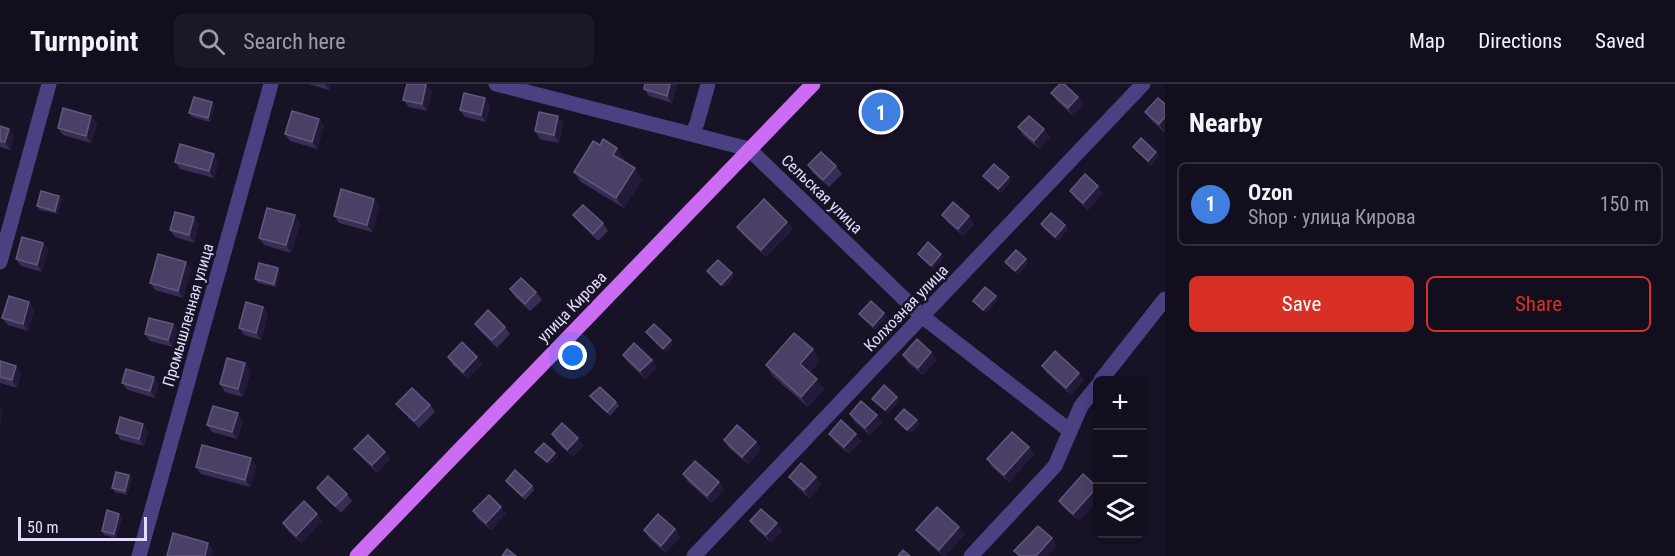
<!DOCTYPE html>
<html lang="en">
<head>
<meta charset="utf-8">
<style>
  :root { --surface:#120e1d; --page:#1b1726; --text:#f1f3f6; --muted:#9c9ca4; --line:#312e3b; --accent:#d93025 }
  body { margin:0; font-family:"Roboto Condensed",sans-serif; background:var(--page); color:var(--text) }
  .controls { position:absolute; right:18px; bottom:18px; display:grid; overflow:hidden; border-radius:9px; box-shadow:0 3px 15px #0003 }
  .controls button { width:54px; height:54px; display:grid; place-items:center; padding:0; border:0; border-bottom:2px solid var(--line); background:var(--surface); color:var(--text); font:30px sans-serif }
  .scale { position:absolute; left:18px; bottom:15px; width:129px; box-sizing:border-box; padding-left:6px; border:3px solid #e2dcfc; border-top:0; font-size:16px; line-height:21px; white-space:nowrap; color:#e2dcfc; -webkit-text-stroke:4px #181227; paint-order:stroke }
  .you { position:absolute; left:573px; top:272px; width:21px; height:21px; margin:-15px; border:4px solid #fff; border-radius:50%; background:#1a73e8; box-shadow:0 0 0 9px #1a73e833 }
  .badge { display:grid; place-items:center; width:39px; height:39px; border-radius:50%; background:var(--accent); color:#fff; font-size:20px; font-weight:700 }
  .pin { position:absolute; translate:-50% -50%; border:3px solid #fff; box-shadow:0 2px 6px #0006 }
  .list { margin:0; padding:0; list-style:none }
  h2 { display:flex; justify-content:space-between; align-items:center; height:78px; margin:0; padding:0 24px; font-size:26px }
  h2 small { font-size:20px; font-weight:400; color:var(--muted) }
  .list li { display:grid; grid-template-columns:39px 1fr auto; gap:18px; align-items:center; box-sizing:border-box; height:84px; margin:0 12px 12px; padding:0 12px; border:2px solid var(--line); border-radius:9px }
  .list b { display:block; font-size:22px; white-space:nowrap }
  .list p { margin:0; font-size:20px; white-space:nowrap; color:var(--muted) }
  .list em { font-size:20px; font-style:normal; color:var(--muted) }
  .actions { display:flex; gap:12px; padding:18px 24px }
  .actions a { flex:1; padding:14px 0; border:2px solid var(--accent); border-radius:9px; text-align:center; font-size:21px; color:var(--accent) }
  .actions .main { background:var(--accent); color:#fff }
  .icon { flex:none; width:33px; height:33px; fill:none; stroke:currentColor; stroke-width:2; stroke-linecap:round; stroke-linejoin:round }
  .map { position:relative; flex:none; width:1165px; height:472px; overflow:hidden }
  header { display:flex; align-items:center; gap:36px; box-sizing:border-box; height:84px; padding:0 30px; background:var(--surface); border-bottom:2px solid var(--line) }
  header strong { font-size:28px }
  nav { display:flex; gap:33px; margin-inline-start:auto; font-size:21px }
  .search { width:420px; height:54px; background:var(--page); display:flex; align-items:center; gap:15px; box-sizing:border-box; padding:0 21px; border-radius:9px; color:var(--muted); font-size:22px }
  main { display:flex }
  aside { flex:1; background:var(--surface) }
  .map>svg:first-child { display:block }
</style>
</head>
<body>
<header>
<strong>Turnpoint</strong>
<div class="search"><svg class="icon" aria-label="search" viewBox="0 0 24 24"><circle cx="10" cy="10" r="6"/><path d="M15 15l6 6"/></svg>Search here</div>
<nav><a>Map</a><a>Directions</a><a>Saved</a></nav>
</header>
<main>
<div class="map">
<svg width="1165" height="472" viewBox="0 0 1165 472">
  <rect width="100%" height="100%" fill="#181227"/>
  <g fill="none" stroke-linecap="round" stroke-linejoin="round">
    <g stroke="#494182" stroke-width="15">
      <path d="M496 0 749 65 923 233 1070 347"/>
      <path d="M692 50 697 39 708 0"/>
      <path d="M0 178 49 0"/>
      <path d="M1101 296 1165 215"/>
      <path d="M139 472 271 0"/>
      <path d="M694 472 1143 0"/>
      <path d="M971 472 1055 382 1081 322 1098 301"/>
    </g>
    <path stroke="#cc6cf3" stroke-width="15" d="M357 472 813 0"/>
  </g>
  <g fill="#382d54">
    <path d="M308 0H331L329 6Z"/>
    <path d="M645 0H677L672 19 649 12 644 5Z"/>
    <path d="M432 7 427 27 409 23 403 16Z"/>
    <path d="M1051 9 1078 13 1084 20 1073 32 1057 17Z"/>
    <path d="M863 20 889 22 895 29 883 41 868 27Z"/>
    <path d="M1165 20V46L1164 48 1150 35 1145 28Z"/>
    <path d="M490 21 486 38 465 33 460 26Z"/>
    <path d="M215 22 210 38 192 33 189 29Z"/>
    <path d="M91 32 97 40 91 59 63 51 58 44Z"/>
    <path d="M558 32 563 39 559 59 540 55 535 47Z"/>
    <path d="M319 35 324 42 317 65 290 57 285 50Z"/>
    <path d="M0 42 9 45 14 52 10 66 0 63Z"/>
    <path d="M1018 43 1050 53 1039 65 1023 51Z"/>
    <path d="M600 61 617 64 624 75 623 77 642 95 624 124 581 98 574 88Z"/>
    <path d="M1133 63 1159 72 1151 81 1136 67Z"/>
    <path d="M219 77 214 94 180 85 175 78Z"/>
    <path d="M808 81 836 82 842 90 829 103 813 89Z"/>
    <path d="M983 92 1011 97 1001 109 986 96Z"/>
    <path d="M1070 107 1103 109 1088 126 1075 114Z"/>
    <path d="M59 112 62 116 58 130 40 126 37 122Z"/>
    <path d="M380 122 372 148 339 139 334 132Z"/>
    <path d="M295 131 300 139 291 169 264 161 259 154Z"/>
    <path d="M573 131 603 139 608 147 598 157 579 138Z"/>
    <path d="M942 131 974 140 963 152 947 138Z"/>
    <path d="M787 138 793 145 766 173 742 150 737 143Z"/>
    <path d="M199 140 194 159 175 153 170 146Z"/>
    <path d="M1041 140 1068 145 1058 157 1043 144Z"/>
    <path d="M43 159 48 166 42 188 21 182 16 175Z"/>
    <path d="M191 185 183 214 155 206 150 199Z"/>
    <path d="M280 188 276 203 258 199 255 195Z"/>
    <path d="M510 205 536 208 542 216 530 227 515 213Z"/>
    <path d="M29 218 34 226 28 247 8 241 2 234Z"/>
    <path d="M268 230 261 256 244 251 239 244Z"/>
    <path d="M859 230 887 233 875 246 862 234Z"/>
    <path d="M173 240 178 248 173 263 150 257 145 250Z"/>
    <path d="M475 240 505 243 510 250 497 264 480 247Z"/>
    <path d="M623 271 657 283 645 295 628 278Z"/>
    <path d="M903 271 937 276 923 291 908 279Z"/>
    <path d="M448 273 482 280 468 295 453 281Z"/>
    <path d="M820 276 810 288 824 305 808 323 773 292 766 281Z"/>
    <path d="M0 277 21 289 17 304 0 299Z"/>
    <path d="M1042 282 1084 296 1071 311 1047 289Z"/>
    <path d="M251 286 243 313 225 308 220 300Z"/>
    <path d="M122 299 159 300 155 314 128 306Z"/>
    <path d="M590 312 616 318 619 322 610 332 593 316Z"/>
    <path d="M396 320 430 321 435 328 419 344 402 327Z"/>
    <path d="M238 329 243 337 237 355 212 348 207 341Z"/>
    <path d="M850 330 877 331 882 338 870 351 855 338Z"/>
    <path d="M143 340 148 347 144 362 121 356 116 349Z"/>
    <path d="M552 350 583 362 573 373 557 358Z"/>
    <path d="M829 350 861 357 849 370 834 357Z"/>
    <path d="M724 356 756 358 761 365 748 380 729 364Z"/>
    <path d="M1029 363 1034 370 1009 398 992 383 987 375Z"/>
    <path d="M354 365 385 368 390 375 377 389 360 372Z"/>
    <path d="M251 374 256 382 250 403 201 390 196 383Z"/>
    <path d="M683 390 724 405 712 419 688 398Z"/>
    <path d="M129 391 132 394 127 411 115 408 112 404Z"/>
    <path d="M789 393H816L821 401 809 414 794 400Z"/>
    <path d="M506 397 532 402 534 406 525 416 508 400Z"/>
    <path d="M1098 403V416L1079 437 1064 424 1059 417Z"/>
    <path d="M317 404 347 410 352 417 341 429 322 411Z"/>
    <path d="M473 427 506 430 491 446 478 435Z"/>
    <path d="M317 430 322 437 301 459 288 447 283 439Z"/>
    <path d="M122 433 116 454 104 451 102 447Z"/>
    <path d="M750 437 782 447 771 459 755 444Z"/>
    <path d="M675 445 680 453 666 469 649 454 644 446Z"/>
    <path d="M916 446 965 450 945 472H943L922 453Z"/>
  </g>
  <g fill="#231a3a">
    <path d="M325 0H331L329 6Z"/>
    <path d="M426 0 432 7 427 27 422 20Z"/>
    <path d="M670 0 677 1 672 19 667 12Z"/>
    <path d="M1078 13 1084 20 1073 32 1068 24Z"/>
    <path d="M485 14 490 21 486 38 481 31Z"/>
    <path d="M212 18 215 22 210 38 208 34Z"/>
    <path d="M889 22 895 29 883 41 878 34Z"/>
    <path d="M91 32 97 40 91 59 86 52Z"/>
    <path d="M558 32 563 39 559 59 554 51Z"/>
    <path d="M1165 33V46L1164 48 1159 40Z"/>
    <path d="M319 35 324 42 317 65 312 58Z"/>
    <path d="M9 45 14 52 10 66 5 58Z"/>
    <path d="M1044 45 1050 53 1039 65 1034 57Z"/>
    <path d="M617 64 624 75 620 81 613 71Z"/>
    <path d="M1156 68 1159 72 1151 81 1148 77Z"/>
    <path d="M214 70 219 77 214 94 209 87Z"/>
    <path d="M635 84 642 95 624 124 616 114Z"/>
    <path d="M1009 93 1011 97 1001 109 998 105Z"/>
    <path d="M1098 102 1103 109 1088 126 1083 119Z"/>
    <path d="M59 112 62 116 58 130 55 127Z"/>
    <path d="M374 115 380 122 372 148 367 141Z"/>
    <path d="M295 131 300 139 291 169 286 161Z"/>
    <path d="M969 132 974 140 963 152 958 145Z"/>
    <path d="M194 133 199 140 194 159 189 151Z"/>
    <path d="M787 138 793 145 766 173 761 166Z"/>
    <path d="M1065 141 1068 145 1058 157 1055 153Z"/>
    <path d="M43 159 48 166 42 188 37 181Z"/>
    <path d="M941 170 944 174 934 185 931 182Z"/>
    <path d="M1026 175 1028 179 1018 191 1015 187Z"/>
    <path d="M186 178 191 185 183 214 178 207Z"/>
    <path d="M278 184 280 188 276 203 274 200Z"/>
    <path d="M732 189 734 193 724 204 721 201Z"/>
    <path d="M996 212 998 216 986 230 983 226Z"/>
    <path d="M29 218 34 226 28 247 23 240Z"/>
    <path d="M263 223 268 230 261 256 256 249Z"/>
    <path d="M884 229 887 233 875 246 873 242Z"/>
    <path d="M173 240 178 248 173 263 168 256Z"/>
    <path d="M671 256 674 260 666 268 663 265Z"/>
    <path d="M813 265 820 276 808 290 800 280Z"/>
    <path d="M931 268 937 276 923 291 918 284Z"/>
    <path d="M477 273 482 280 468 295 463 288Z"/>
    <path d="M652 276 657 283 645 295 640 287Z"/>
    <path d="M245 279 251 286 243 313 238 305Z"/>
    <path d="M16 282 21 289 17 304 12 296Z"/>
    <path d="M1079 289 1084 296 1071 311 1066 304Z"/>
    <path d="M154 293 159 300 155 314 150 307Z"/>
    <path d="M817 295 824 305 808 323 801 313Z"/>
    <path d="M897 313 900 317 888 330 885 326Z"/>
    <path d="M0 323 3 327 0 342Z"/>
    <path d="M238 329 243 337 237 355 232 348Z"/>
    <path d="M877 331 882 338 870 351 865 344Z"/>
    <path d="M917 336 920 340 910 350 907 346Z"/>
    <path d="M143 340 148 347 144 362 139 355Z"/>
    <path d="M856 350 861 357 849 370 844 363Z"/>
    <path d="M578 354 583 362 573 373 567 366Z"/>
    <path d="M756 358 761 365 748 380 742 373Z"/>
    <path d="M1029 363 1034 370 1009 398 1004 391Z"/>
    <path d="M385 368 390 375 377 389 372 381Z"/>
    <path d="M555 369 558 373 549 382 547 378Z"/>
    <path d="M251 374 256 382 250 403 245 396Z"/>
    <path d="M129 391 132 394 127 411 125 407Z"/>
    <path d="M816 393 821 401 809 414 804 406Z"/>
    <path d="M719 398 724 405 712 419 707 412Z"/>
    <path d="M1097 403 1098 416 1079 437 1073 430Z"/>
    <path d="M501 423 506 430 491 446 486 439Z"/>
    <path d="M119 430 122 433 116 454 114 450Z"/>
    <path d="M317 430 322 437 301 459 296 452Z"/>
    <path d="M777 439 782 447 771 459 766 451Z"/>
    <path d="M959 443 965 450 945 472H943L939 466Z"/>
    <path d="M675 445 680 453 666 469 661 462Z"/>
    <path d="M1052 454 1057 462 1048 472H1036Z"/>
    <path d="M208 459 214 467 212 472H205Z"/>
  </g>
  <g fill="#4a4066" stroke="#62587d" stroke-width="1.5">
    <path d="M407 0H426L422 20 403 16Z"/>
    <path d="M645 0H670L667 12 644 5Z"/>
    <path d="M1060 0H1064L1078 13 1068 24 1051 9Z"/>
    <path d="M875 7 889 22 878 34 863 20Z"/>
    <path d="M464 9 485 14 481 31 460 26Z"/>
    <path d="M194 13 212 18 208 34 189 29Z"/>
    <path d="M1158 14 1165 20V33L1159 40 1145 28Z"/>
    <path d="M63 24 91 32 86 52 58 44Z"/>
    <path d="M292 27 319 35 312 58 285 50Z"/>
    <path d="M539 28 558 32 554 51 535 47Z"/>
    <path d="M1029 32 1044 45 1034 57 1018 43Z"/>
    <path d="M0 42 9 45 5 58 0 57Z"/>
    <path d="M1141 54 1156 68 1148 77 1133 63Z"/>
    <path d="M603 55 617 64 613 71 635 84 616 114 574 88 593 57 600 61Z"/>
    <path d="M180 60 214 70 209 87 175 78Z"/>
    <path d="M821 68 836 82 823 96 808 81Z"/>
    <path d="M994 80 1009 93 998 105 983 92Z"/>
    <path d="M1085 90 1098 102 1083 119 1070 107Z"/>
    <path d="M341 105 374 115 367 141 334 132Z"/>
    <path d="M41 107 59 112 55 127 37 122Z"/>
    <path d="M764 115 787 138 761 166 737 143Z"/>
    <path d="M953 118 969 132 958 145 942 131Z"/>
    <path d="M583 121 603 139 593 150 573 131Z"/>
    <path d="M267 124 295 131 286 161 259 154Z"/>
    <path d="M175 128 194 133 189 151 170 146Z"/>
    <path d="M1051 129 1065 141 1055 153 1041 140Z"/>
    <path d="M22 153 43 159 37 181 16 175Z"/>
    <path d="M928 158 941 170 931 182 918 170Z"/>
    <path d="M1016 166 1026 175 1015 187 1005 178Z"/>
    <path d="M158 170 186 178 178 207 150 199Z"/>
    <path d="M718 176 732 189 721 201 707 187Z"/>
    <path d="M259 179 278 184 274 200 255 195Z"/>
    <path d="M521 194 536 208 525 220 510 205Z"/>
    <path d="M985 203 996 212 983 226 973 217Z"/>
    <path d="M9 212 29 218 23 240 2 234Z"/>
    <path d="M871 217 884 229 873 242 859 230Z"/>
    <path d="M246 218 263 223 256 249 239 244Z"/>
    <path d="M488 226 505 243 492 256 475 240Z"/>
    <path d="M149 234 173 240 168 256 145 250Z"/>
    <path d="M654 240 671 256 663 265 646 248Z"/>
    <path d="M794 249 813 265 800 280 817 295 801 313 766 281Z"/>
    <path d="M917 255 931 268 918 284 903 271Z"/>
    <path d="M462 258 477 273 463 288 448 273Z"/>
    <path d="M634 259 652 276 640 287 623 271Z"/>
    <path d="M1055 267 1079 289 1066 304 1042 282Z"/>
    <path d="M227 274 245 279 238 305 220 300Z"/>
    <path d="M0 277 16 282 12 296 0 293Z"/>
    <path d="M126 285 154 293 150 307 122 299Z"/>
    <path d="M884 301 897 313 885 326 872 315Z"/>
    <path d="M600 303 616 318 607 328 590 312Z"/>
    <path d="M412 304 430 321 414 337 396 320Z"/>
    <path d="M861 317 877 331 865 344 850 330Z"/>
    <path d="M213 322 238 329 232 348 207 341Z"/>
    <path d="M904 325 917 336 907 346 895 335Z"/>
    <path d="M120 333 143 340 139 355 116 349Z"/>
    <path d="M841 336 856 350 844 363 829 350Z"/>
    <path d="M562 339 578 354 567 366 552 350Z"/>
    <path d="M737 341 756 358 742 373 724 356Z"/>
    <path d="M1012 348 1029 363 1004 391 987 375Z"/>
    <path d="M368 351 385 368 372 381 354 365Z"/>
    <path d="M544 359 555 369 547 378 535 368Z"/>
    <path d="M202 361 251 374 245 396 196 383Z"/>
    <path d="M695 377 719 398 707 412 683 390Z"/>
    <path d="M801 379 816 393 804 406 789 393Z"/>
    <path d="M515 386 532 402 522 412 506 397Z"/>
    <path d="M116 388 129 391 125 407 112 404Z"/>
    <path d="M1083 390 1097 403 1073 430 1059 417Z"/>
    <path d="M328 392 347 410 335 422 317 404Z"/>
    <path d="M489 411 501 423 486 439 473 427Z"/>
    <path d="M304 417 317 430 296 452 283 439Z"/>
    <path d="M937 423 959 443 939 466 916 446Z"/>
    <path d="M761 425 777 439 766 451 750 437Z"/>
    <path d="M107 426 119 430 114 450 102 447Z"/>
    <path d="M658 430 675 445 661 462 644 446Z"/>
    <path d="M1038 442 1052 454 1036 472H1020L1014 467Z"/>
    <path d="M173 449 208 459 205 472H167Z"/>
    <path d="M507 465 516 472H502Z"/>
    <path d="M903 466 910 472H898Z"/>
  </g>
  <g text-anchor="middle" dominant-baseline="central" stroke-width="5" stroke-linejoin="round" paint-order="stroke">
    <g font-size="16" fill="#e2dcfc" stroke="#181227">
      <text transform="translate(822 110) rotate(44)">Сельская улица</text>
      <text transform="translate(572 223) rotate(-46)">улица Кирова</text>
      <text transform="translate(906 224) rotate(-46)">Колхозная улица</text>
      <text transform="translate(188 231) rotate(-74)">Промышленная улица</text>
    </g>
  </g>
</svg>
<div class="controls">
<button>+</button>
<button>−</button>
<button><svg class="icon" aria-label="layers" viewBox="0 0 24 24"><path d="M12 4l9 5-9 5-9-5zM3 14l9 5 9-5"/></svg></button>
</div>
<div class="scale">50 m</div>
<div class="you"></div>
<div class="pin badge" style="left:881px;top:28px;background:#3f7fe0">1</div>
</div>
<aside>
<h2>Nearby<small></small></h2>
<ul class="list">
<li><span class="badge" style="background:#3f7fe0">1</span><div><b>Ozon</b><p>Shop · улица Кирова</p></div><em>150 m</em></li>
</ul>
<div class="actions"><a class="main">Save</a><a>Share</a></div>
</aside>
</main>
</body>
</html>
